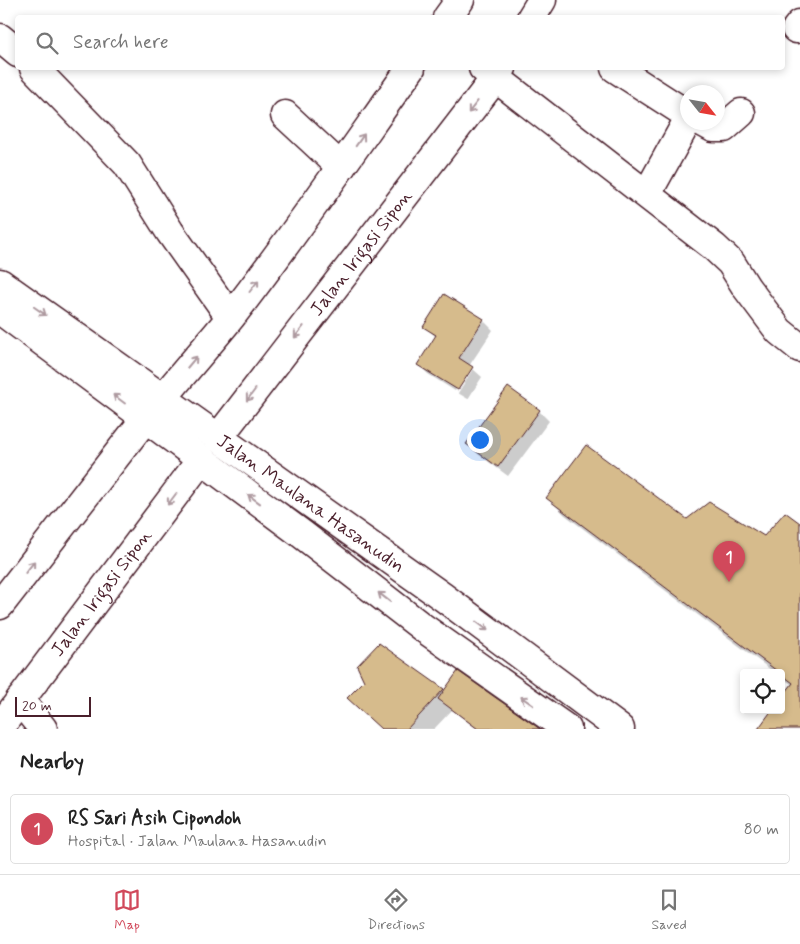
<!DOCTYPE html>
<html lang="en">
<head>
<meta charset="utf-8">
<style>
  :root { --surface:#fff; --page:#f2f2f2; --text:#222; --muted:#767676; --line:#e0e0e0; --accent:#d1495b }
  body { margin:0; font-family:Mynerve,sans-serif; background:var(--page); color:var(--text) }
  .controls { position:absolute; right:15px; bottom:15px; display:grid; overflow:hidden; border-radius:5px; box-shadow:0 2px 8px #0003 }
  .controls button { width:45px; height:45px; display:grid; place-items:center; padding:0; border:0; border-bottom:1px solid var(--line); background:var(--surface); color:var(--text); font:25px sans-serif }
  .compass { position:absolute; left:680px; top:85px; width:45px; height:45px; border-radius:50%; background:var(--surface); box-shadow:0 2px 8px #0003; rotate:121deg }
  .scale { position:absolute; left:15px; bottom:12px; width:76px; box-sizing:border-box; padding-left:5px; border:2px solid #4a1f2b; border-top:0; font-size:14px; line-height:18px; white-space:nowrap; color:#4a1f2b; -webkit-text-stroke:4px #fff; paint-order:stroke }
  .you { position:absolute; left:479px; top:439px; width:18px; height:18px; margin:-12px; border:4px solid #fff; border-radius:50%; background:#1a73e8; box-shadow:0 0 0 8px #1a73e833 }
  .badge { display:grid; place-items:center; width:32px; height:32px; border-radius:50%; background:var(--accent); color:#fff; font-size:16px; font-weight:700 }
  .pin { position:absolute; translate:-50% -41px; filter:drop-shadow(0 1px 2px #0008) }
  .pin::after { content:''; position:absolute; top:26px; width:18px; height:15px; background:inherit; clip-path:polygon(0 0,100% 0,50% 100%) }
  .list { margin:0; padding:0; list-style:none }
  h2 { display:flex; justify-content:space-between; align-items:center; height:65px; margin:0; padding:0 20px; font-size:21px }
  h2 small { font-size:16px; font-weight:400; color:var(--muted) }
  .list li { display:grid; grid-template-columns:32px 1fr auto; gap:15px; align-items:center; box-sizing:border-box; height:70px; margin:0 10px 10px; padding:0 10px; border:1px solid var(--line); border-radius:5px }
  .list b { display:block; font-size:19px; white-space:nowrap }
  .list p { margin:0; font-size:16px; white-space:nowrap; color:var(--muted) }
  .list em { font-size:16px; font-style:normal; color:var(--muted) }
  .icon { flex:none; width:28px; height:28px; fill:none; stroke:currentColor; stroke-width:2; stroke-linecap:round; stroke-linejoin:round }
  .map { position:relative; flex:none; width:800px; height:729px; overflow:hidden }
  .search { position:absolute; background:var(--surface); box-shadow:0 2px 8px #0003; left:15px; right:15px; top:15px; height:55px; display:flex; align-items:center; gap:12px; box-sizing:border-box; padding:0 18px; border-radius:5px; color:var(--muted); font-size:19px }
  .sheet { height:145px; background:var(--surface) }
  nav { display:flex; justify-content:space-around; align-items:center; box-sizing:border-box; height:70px; border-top:1px solid var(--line); background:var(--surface); font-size:14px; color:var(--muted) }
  nav a { display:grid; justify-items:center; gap:2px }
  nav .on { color:var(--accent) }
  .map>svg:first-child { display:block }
</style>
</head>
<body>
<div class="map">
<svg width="800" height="729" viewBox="0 0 800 729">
  <rect width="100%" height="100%" fill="#fff"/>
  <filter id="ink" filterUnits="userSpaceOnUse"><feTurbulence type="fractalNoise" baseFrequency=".02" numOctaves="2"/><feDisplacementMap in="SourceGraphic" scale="10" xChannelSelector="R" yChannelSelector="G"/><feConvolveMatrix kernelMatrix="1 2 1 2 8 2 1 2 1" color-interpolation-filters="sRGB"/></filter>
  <g filter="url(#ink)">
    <g fill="#0003">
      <path d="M445 296 483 320 493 330 469 366 473 368H470L455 391 428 374 419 365 436 337 425 327Z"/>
      <path d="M473 369 482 377 468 399 458 393Z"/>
      <path d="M539 411 549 421 508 476 478 454 468 444Z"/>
      <path d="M548 498 687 521 764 538 800 525V729H760L781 710 788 691 787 690 791 684 781 677V673H775L565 515Z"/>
      <path d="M379 644 445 692 538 729H477L452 710 434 729H381L366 681Z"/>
    </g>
    <g fill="#d6bb8c" stroke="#4a1f2b">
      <path d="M444 294 484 319 459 358 473 367 458 390 417 365 436 335 423 327Z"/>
      <path d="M508 387 540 410 498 467 466 444Z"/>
      <path d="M586 445 687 519 709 502 764 536 785 512 800 523V729H758L772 710H781V698L793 683 546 498Z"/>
      <path d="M379 643 444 689 407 729H381L347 698 364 681 357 666Z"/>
      <path d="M458 671 540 729H478L438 699Z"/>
    </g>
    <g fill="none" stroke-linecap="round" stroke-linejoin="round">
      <defs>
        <g id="minor">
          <path d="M447 18 460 0"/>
          <path d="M531 18 542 0"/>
          <path d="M796 29 800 24"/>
          <path d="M0 38 18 53"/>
          <path d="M34 68 127 164 170 232 230 317"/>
          <path d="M483 68 714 247 731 263 746 287 779 331 800 348"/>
          <path d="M615 68 688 115"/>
          <path d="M285 115 341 167"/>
          <path d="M702 122 713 128H724L741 113"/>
          <path d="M647 194 688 120"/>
          <path id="s1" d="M0 283 443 597 620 729"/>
          <path d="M0 310 303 535 422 627 567 729"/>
          <path d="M163 398C185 371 209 344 231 317 294 236 352 151 411 68"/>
          <path id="s2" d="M218 438 496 77 502 68"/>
          <path d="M0 605 145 419"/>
          <path d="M20 700 43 729"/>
          <path id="s3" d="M0 727 201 460"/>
        </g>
      </defs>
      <use href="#minor" stroke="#4a1f2b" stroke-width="31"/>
      <use href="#minor" stroke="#fff" stroke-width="28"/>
    </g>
    <defs><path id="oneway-shaft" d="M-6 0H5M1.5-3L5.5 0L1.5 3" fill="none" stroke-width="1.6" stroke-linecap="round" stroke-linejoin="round" transform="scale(1.25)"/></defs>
    <g stroke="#ae9aa0">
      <use href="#oneway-shaft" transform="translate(473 107) rotate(128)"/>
      <use href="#oneway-shaft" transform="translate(360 140) rotate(-55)"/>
      <use href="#oneway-shaft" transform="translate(254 286) rotate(-53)"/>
      <use href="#oneway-shaft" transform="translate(40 311) rotate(35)"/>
      <use href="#oneway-shaft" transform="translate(299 332) rotate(128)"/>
      <use href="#oneway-shaft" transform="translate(192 362) rotate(-50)"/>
      <use href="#oneway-shaft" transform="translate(251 395) rotate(127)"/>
      <use href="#oneway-shaft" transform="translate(119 399) rotate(-143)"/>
      <use href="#oneway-shaft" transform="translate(172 499) rotate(127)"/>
      <use href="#oneway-shaft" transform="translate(254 499) rotate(-144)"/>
      <use href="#oneway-shaft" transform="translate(30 567) rotate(-52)"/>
      <use href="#oneway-shaft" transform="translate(384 597) rotate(-142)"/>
      <use href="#oneway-shaft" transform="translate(482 626) rotate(37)"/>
      <use href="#oneway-shaft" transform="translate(527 701) rotate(-145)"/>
    </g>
  </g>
  <g text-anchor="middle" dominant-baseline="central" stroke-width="5" stroke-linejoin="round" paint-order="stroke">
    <g font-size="19" fill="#4a1f2b" stroke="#fff">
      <text stroke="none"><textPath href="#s2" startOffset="234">Jalan Irigasi Sipon</textPath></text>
      <text stroke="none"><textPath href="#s1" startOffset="381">Jalan Maulana Hasanudin</textPath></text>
      <text stroke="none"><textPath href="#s3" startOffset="168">Jalan Irigasi Sipon</textPath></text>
    </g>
  </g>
</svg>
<div class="controls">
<button><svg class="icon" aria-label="locate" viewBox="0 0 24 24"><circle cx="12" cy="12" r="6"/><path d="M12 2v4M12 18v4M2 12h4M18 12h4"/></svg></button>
</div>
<svg class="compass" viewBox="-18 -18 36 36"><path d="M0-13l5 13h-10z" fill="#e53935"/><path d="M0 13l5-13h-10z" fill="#767676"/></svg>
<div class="scale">20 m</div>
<div class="you"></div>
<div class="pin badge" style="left:729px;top:582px">1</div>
<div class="search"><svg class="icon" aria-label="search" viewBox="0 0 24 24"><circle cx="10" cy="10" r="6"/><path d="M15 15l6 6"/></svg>Search here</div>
</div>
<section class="sheet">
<h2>Nearby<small></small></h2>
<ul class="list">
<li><span class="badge">1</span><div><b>RS Sari Asih Cipondoh</b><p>Hospital · Jalan Maulana Hasanudin</p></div><em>80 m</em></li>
</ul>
</section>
<nav>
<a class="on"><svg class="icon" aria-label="map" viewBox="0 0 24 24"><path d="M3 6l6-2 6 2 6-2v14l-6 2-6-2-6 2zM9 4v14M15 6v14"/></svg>Map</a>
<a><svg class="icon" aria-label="directions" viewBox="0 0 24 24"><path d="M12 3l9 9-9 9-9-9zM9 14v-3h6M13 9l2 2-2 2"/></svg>Directions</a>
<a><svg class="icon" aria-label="saved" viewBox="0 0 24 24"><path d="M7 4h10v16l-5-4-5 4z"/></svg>Saved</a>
</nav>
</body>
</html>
